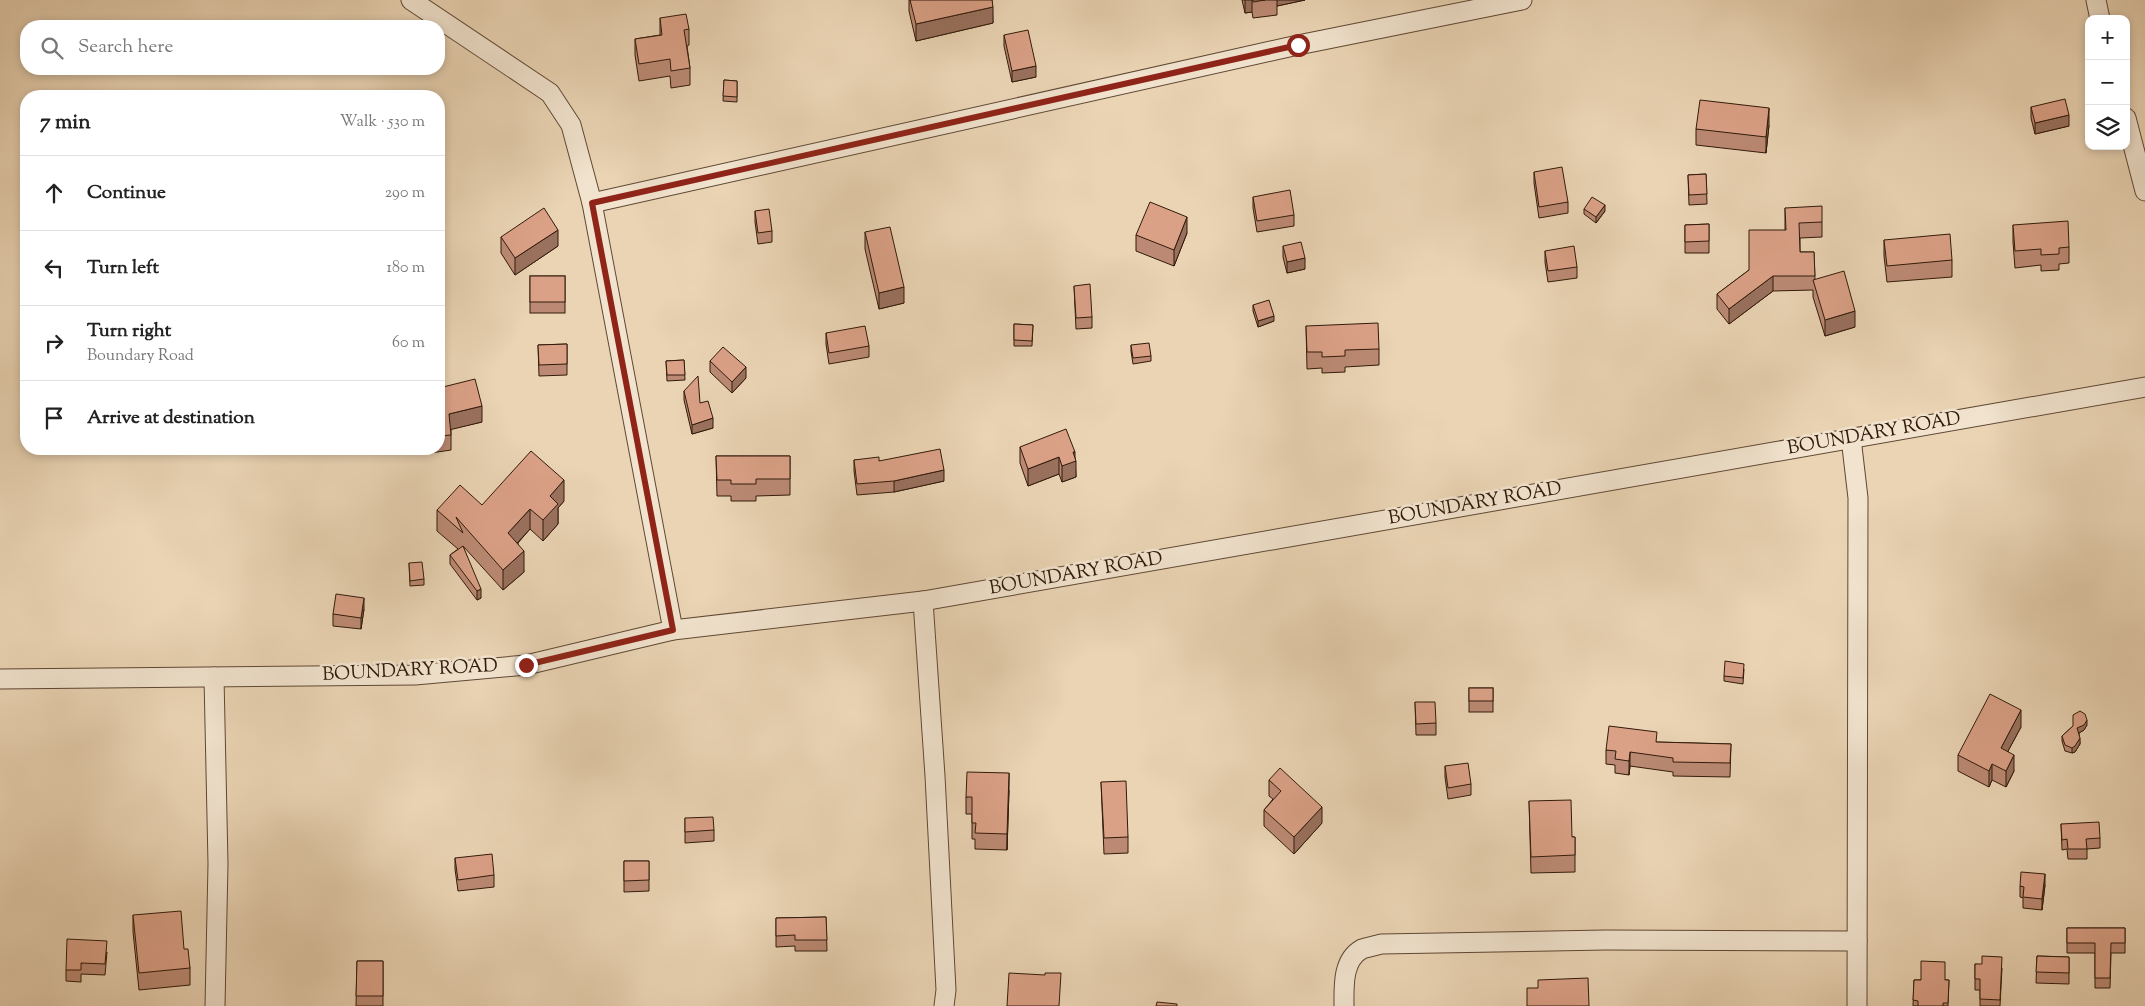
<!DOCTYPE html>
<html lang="en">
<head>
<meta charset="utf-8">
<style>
  :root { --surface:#fff; --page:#f2f2f2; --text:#222; --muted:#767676; --line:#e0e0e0 }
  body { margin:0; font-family:"Sorts Mill Goudy",serif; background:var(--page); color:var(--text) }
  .controls { position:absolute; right:15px; top:15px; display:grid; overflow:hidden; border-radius:10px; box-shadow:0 2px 8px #0003 }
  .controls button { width:45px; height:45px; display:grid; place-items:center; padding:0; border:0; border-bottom:1px solid var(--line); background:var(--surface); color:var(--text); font:25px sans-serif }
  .stop { position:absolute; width:15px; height:15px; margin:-11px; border:4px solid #8f2418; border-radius:50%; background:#fff }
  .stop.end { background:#8f2418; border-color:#fff; box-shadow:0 1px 5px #0008 }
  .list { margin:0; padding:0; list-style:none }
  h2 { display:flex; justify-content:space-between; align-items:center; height:65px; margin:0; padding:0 20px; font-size:21px }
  h2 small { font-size:16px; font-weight:400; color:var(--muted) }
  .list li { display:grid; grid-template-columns:32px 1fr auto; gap:15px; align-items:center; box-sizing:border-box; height:75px; padding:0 20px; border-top:1px solid var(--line) }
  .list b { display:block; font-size:19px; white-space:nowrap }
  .list p { margin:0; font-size:16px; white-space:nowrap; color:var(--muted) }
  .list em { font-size:16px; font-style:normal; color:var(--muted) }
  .icon { flex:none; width:28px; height:28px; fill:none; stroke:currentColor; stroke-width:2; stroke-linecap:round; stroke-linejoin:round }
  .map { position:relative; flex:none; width:2145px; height:1006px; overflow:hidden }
  .search { position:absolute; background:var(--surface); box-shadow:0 2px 8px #0003; left:20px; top:20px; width:425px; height:55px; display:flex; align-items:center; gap:12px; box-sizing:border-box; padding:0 18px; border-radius:20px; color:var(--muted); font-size:19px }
  .panel { position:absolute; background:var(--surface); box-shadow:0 2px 8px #0003; left:20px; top:90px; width:425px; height:365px; border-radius:20px }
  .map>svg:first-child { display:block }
</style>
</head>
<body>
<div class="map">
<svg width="2145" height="1006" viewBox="0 0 2145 1006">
  <rect width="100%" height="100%" fill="#ead4b4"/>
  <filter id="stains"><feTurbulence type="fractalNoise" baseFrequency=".004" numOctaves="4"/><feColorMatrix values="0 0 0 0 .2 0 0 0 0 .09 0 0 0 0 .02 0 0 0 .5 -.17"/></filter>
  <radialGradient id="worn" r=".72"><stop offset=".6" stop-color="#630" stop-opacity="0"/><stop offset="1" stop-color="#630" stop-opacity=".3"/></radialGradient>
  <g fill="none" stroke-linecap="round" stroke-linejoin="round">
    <defs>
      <g id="minor">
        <path d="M411 0 550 93 571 125 592 203 673 630"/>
        <path d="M2096 0 2100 19"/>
        <path d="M2126 118 2145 191"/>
        <path d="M592 203 1298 45 1522 0"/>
        <path d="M1851 438 1858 498 1857 1006"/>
        <path d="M923 601 935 776 946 990 944 1006"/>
        <path d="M214 677 218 864 215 1006"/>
        <path d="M0 679 415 675 526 665 673 630 923 601 2145 387"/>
        <path d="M1344 1006C1344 987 1342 960 1362 949 1368 947 1375 946 1381 944L1605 940 1857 941"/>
      </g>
    </defs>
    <use href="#minor" stroke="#5f4834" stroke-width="21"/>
    <use href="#minor" stroke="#f1e3ce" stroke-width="19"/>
  </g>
  <g fill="#bc8a74" stroke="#311a0a">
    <path d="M909 0H992L993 23 916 41 909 11Z"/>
    <path d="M1242 0H1305L1277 6V15L1253 18 1252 12 1245 13Z"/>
    <path d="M660 18 689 29V45L687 46 690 68V85L671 88 670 76 639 81 635 55V39L660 35Z"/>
    <path d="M1004 35 1036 77 1012 82 1004 46Z"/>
    <path d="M724 80 737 81V102L723 101Z"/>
    <path d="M2031 107 2069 126 2035 134 2031 118Z"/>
    <path d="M1769 125 1766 153 1696 145V129Z"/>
    <path d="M1534 172 1568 202V213L1539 218 1534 183Z"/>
    <path d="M1706 174 1707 204 1689 205 1688 175Z"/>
    <path d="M1253 197 1294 215V226L1257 232 1253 208Z"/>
    <path d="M1785 208 1822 222V237L1800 238V252H1814L1815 280 1855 327 1825 336 1813 297V290L1773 291 1729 324 1717 309V294L1749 270 1785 230Z"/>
    <path d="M1584 209 1605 211 1596 223 1584 214Z"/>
    <path d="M755 211 772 231V242L758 244 755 222Z"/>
    <path d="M1709 224V253H1685V225Z"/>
    <path d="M2013 225 2069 247V263L2059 264V270L2041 271V265L2015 268 2013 242Z"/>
    <path d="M865 232 904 303 879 309 865 249Z"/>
    <path d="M1187 233 1174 266 1136 251V235Z"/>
    <path d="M501 237 558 246 515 275 501 253Z"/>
    <path d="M1884 240 1952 260V277L1887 282 1884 256Z"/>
    <path d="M1283 246 1305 269 1287 273 1283 257Z"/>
    <path d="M1545 251 1577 267V278L1548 282 1545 262Z"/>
    <rect x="530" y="276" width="35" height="37"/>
    <path d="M1074 286 1092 317V328L1076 329Z"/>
    <path d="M1253 305 1274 321 1258 327 1253 311Z"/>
    <path d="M1014 324 1033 325 1032 346H1014Z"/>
    <path d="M1306 326 1379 349V365L1345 367V372L1322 373V368L1307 369Z"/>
    <path d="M826 333 869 346V357L829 364 826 344Z"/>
    <path d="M567 344V375L539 376 538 345Z"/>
    <path d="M1131 345 1151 356V361L1133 364 1131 351Z"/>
    <path d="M684 360 685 380 667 381 666 361Z"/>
    <path d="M710 361 746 378 732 393 710 372Z"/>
    <path d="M439 388 482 422 451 429V450L424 454 423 449H439Z"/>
    <path d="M684 391 700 403 713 428 692 434 684 400Z"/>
    <path d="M1020 447 1075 458 1076 477 1062 482 1059 474 1028 486 1020 463Z"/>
    <path d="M716 456H790V495L756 496V501H731V496H717Z"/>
    <path d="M854 460 879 461 944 481 894 492 857 495 854 471Z"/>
    <path d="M564 501 558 508V524L543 541 530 529 518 543 524 572 503 590 463 546 481 598 477 600 450 564V555L458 549 437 531V510L482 505Z"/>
    <path d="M409 563 424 579V585L410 586Z"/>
    <path d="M364 609 361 629 333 626V614Z"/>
    <path d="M1744 669 1743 684 1724 681V676Z"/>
    <rect x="1469" y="688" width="24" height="24"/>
    <path d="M1415 702 1436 723V735H1416Z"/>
    <path d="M2087 725 2084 730 2079 733 2080 744 2075 752 2072 753 2065 751 2062 741V736L2073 726Z"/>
    <path d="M2021 727 2008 751 2014 771 2006 787 1992 780 1989 787 1958 771V755Z"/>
    <path d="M1657 742 1731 744 1730 777 1673 776V772L1630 766 1629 775 1615 773V765L1606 764V750Z"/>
    <path d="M1445 766 1471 784V795L1448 799 1445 777Z"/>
    <path d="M1269 780 1322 823 1294 854 1264 826V810L1273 799 1269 796Z"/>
    <path d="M1101 782 1128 837V853L1104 854Z"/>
    <path d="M1009 790 1007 850 975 849V839H972V814H966V797Z"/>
    <path d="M1529 801 1572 837H1575V872L1531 873Z"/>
    <path d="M685 818 714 830V841L685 843Z"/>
    <path d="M2061 824 2100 838V848L2087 849V859H2068L2067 849 2062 850Z"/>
    <path d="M455 858 494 875V887L458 891 455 869Z"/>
    <path d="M624 861H649V891L624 892Z"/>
    <path d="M2045 885 2042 910 2023 908V898L2020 897V886Z"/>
    <path d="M133 915 184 949 190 968V985L139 990 133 932Z"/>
    <path d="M826 917 827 951H795V946L776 947V918Z"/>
    <path d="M2067 928H2125V953H2111L2110 988H2095V953H2067Z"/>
    <path d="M107 952 105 975 81 974V982L66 981V970Z"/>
    <path d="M2037 956 2069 957V984L2036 983Z"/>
    <path d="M357 961H383V1006H356Z"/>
    <path d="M1975 964 2002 968 2000 1006H1980V990H1975Z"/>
    <path d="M1914 980H1949L1948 1006H1913Z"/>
  </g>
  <g fill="#99715e" stroke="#311a0a">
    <path d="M1245 0H1252V12L1245 13Z"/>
    <path d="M1277 0H1305L1277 6Z"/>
    <path d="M993 7V23L916 41V24Z"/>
    <path d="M1036 66V77L1012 82V71Z"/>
    <path d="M1769 108V125L1766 153V137Z"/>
    <path d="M2069 115V126L2035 134V123Z"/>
    <path d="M1605 205V211L1596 223V217Z"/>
    <path d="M1187 217V233L1174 266V250Z"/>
    <path d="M558 230V246L515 275V258Z"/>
    <path d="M1305 258V269L1287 273V262Z"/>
    <path d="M1773 276V291L1729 324V309Z"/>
    <path d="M904 287V303L879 309V293Z"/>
    <path d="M1855 311V327L1825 336V320Z"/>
    <path d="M1274 316V321L1258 327V321Z"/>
    <path d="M746 367V378L732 393V382Z"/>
    <path d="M482 406V422L449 430V414Z"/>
    <path d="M713 418V428L692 434V425Z"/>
    <path d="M1073 452H1075V461H1076V477L1062 482V466Z"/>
    <path d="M1059 457V474L1028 486V469Z"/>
    <path d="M944 470V481L894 492V481Z"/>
    <path d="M564 480V501L558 508V524L543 541V520L550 496Z"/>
    <path d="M530 509V529L508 553V533Z"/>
    <path d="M524 551V572L503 590V570Z"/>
    <path d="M481 589V598L477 600V591Z"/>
    <path d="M364 598V609L361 629V618Z"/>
    <path d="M2021 710V727L2001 764V748Z"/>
    <path d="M2087 720V725L2084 730 2077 734V728Z"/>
    <path d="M2080 738V744L2075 752 2072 753V748Z"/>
    <path d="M1630 752V766L1629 775V761Z"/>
    <path d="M2014 755V771L2006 787V771Z"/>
    <path d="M1992 764V780L1989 787V771Z"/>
    <path d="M1009 773V790L1007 850V834Z"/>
    <path d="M1322 807V823L1294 854V837Z"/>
    <path d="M2045 874V885L2042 910V899Z"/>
  </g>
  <g fill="#dba187" stroke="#311a0a">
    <path d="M910 0H992L993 7 916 24Z"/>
    <path d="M1253 0H1265L1253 2Z"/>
    <path d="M686 14 689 29 684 30 690 68 671 71 670 59 639 64 635 39 662 35 660 18Z"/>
    <path d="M1028 30 1036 66 1012 71 1004 35Z"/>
    <path d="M724 80 737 81V97L723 96Z"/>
    <path d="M2065 99 2069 115 2035 123 2031 107Z"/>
    <path d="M1700 100 1769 108 1766 137 1696 129Z"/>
    <path d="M1562 167 1568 202 1539 207 1534 172Z"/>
    <path d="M1706 174 1707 194 1689 195 1688 175Z"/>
    <path d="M1290 190 1294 215 1257 221 1253 197Z"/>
    <path d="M1592 197 1605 205 1596 217 1584 209Z"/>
    <path d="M1150 202 1187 217 1174 250 1136 235Z"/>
    <path d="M1822 206V222L1799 223 1800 252H1814L1815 276H1773L1729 309 1717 294 1749 270V230H1786L1785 208Z"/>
    <path d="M544 208 558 230 515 258 501 237Z"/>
    <path d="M769 209 772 231 758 233 755 211Z"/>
    <path d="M2068 221 2069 247 2059 248V254L2041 255V249L2015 251 2013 225Z"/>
    <path d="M1709 224V241L1685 242V225Z"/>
    <path d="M890 227 904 287 879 293 865 232Z"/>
    <path d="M1950 234 1952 260 1887 266 1884 240Z"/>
    <path d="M1301 242 1305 258 1287 262 1283 246Z"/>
    <path d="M1574 246 1577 267 1548 271 1545 251Z"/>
    <path d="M1844 271 1855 311 1825 320 1813 280Z"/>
    <rect x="530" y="276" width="35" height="26"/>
    <path d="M1090 284 1092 317 1076 318 1074 286Z"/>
    <path d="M1269 300 1274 316 1258 321 1253 305Z"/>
    <path d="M1378 323 1379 349 1345 350V356L1322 357V352H1307L1306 326Z"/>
    <path d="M1014 324 1033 325 1032 341 1014 340Z"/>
    <path d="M865 326 869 346 829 353 826 333Z"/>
    <path d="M1149 343 1151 356 1133 358 1131 345Z"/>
    <path d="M567 344V364L539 365 538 345Z"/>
    <path d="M723 347 746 367 732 382 710 361Z"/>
    <path d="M684 360 685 375H667L666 361Z"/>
    <path d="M698 376 700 403 708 401 713 418 692 425 684 391Z"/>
    <path d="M475 379 482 406 449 414 451 435 439 436V388Z"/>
    <path d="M1066 429 1075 452H1073L1076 461 1062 466 1059 457 1028 469 1020 447Z"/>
    <path d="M940 449 944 470 894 481 857 484 854 460 879 457V461Z"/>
    <path d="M531 451 564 480 550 496 558 504 543 520 530 509 508 533 524 551 503 570 456 517 463 533 437 510 460 485 482 505Z"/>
    <path d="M716 456H790V479H756V484H731V480H717Z"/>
    <path d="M463 546 481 589 477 591 450 555Z"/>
    <path d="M422 562 424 579 410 581 409 563Z"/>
    <path d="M336 594 364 598 361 618 333 614Z"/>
    <path d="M1725 661 1744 664 1743 678 1724 676Z"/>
    <rect x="1469" y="688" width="24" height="13"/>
    <path d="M1990 694 2021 710 2001 748 2014 755 2006 771 1992 764 1989 771 1958 755Z"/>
    <path d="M1415 702H1435L1436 723 1416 724Z"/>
    <path d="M2080 711 2085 714 2087 720 2084 725 2077 728 2080 738 2075 746 2072 748 2065 745 2062 736 2073 726V715Z"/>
    <path d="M1609 726 1657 732 1656 742 1731 744 1730 763 1673 762V758L1630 752 1629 761 1615 759 1616 751 1606 750Z"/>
    <path d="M1468 763 1471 784 1448 788 1445 766Z"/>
    <path d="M1280 768 1322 807 1294 837 1264 810 1281 791 1269 780Z"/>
    <path d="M967 772 1009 773 1007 834 975 833 976 823H972V797H966Z"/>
    <path d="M1126 781 1128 837 1104 838 1101 782Z"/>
    <path d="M1571 800 1572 837H1575V855L1531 857 1529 801Z"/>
    <path d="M713 817 714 830 685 832V818Z"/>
    <path d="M2099 822 2100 838 2086 839 2087 849H2068L2067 839 2062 840 2061 824Z"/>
    <path d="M492 854 494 875 458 880 455 858Z"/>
    <path d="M624 861H649V880L624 881Z"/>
    <path d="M2021 872 2045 874 2042 899 2023 897 2024 887 2020 886Z"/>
    <path d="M181 911 184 949H188L190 968 139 973 133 915Z"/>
    <path d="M826 917 827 940H795V935L776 936V918Z"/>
    <path d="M2067 928H2125V943H2111L2110 978H2095V943H2067Z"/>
    <path d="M67 939 107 941 105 964 81 963V970H66Z"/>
    <path d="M1982 956 2002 957 2000 1000 1980 999V979H1975V964H1982Z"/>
    <path d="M2037 956 2069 957V973L2036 972Z"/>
    <path d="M357 961H383V996H356Z"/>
    <path d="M1921 961 1945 962V980H1949L1948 1003H1943V1006H1918V1001L1913 1000 1914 980H1921Z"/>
    <path d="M1009 973 1045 975V973H1061L1059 1006H1007Z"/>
    <path d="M1588 978 1589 1006H1527V988H1538V980Z"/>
    <path d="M1157 1002 1177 1004V1006H1156Z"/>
  </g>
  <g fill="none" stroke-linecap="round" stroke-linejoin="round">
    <path stroke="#8f2418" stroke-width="6" d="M526 665 673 630 592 203 1298 45"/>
  </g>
  <g text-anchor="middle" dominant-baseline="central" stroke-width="5" stroke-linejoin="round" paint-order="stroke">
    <g font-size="19" fill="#311a0a" stroke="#f1e3ce">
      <text transform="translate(1874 434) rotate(-10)">BOUNDARY ROAD</text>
      <text transform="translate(1475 504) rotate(-10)">BOUNDARY ROAD</text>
      <text transform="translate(1076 574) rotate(-10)">BOUNDARY ROAD</text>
      <text transform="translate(410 671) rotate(-3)">BOUNDARY ROAD</text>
    </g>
  </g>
  <rect width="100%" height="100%" filter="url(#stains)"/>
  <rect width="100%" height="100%" fill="url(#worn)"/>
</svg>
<div class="controls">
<button>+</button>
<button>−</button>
<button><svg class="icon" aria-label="layers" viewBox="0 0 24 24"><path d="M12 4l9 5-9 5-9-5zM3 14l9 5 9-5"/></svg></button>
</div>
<div class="stop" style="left:1298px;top:45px"></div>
<div class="stop end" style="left:526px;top:665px"></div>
<div class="search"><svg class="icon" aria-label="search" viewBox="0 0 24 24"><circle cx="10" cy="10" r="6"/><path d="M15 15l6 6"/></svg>Search here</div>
<section class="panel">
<h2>7 min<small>Walk · 530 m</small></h2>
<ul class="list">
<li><svg class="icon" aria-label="ahead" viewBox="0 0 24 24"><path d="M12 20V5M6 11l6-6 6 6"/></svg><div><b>Continue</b></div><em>290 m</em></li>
<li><svg class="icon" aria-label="left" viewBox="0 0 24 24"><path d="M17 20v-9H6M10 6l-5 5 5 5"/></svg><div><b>Turn left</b></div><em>180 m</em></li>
<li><svg class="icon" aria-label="right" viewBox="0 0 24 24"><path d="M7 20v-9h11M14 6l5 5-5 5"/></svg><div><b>Turn right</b><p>Boundary Road</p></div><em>60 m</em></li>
<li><svg class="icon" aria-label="arrive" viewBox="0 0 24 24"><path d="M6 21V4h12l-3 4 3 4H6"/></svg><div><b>Arrive at destination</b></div></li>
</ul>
</section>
</div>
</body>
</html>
